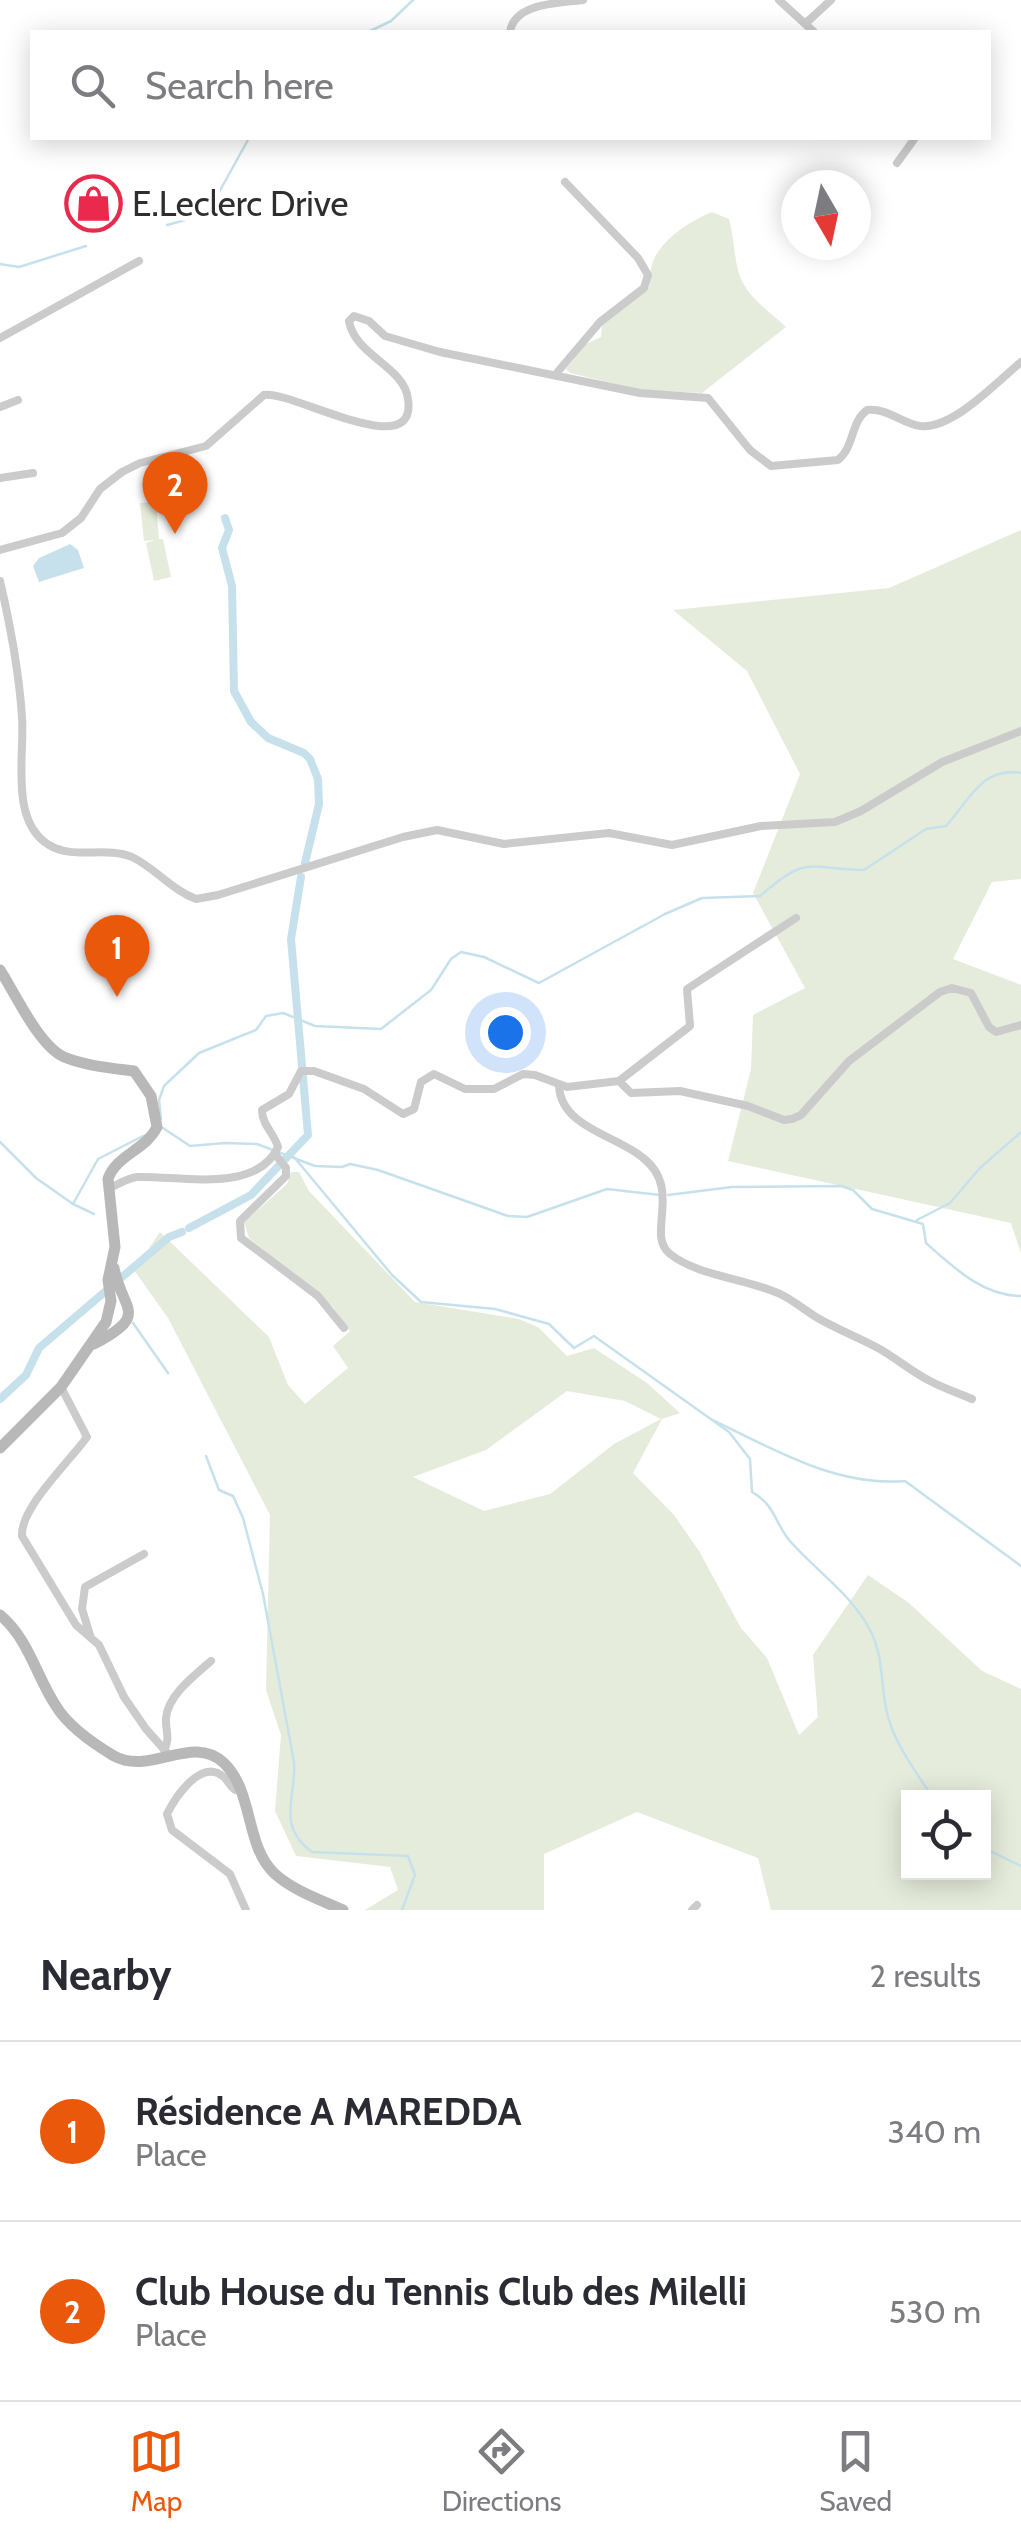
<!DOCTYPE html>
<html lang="en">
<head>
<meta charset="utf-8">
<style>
  :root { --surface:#fff; --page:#f7f7f7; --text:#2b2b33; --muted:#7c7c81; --line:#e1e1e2; --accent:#ea580c }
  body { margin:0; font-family:Cabin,sans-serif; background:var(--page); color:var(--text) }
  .controls { position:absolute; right:30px; bottom:30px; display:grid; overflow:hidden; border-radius:0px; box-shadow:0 5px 25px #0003 }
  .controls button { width:90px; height:90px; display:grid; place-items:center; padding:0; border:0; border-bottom:2px solid var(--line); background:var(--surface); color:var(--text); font:50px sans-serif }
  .compass { position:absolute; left:781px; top:170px; width:90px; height:90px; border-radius:50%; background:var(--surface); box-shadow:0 5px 25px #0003; rotate:171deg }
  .you { position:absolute; left:505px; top:1032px; width:35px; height:35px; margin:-25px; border:8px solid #fff; border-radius:50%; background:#1a73e8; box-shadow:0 0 0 15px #1a73e833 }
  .badge { display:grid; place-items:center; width:65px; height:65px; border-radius:50%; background:var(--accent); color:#fff; font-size:32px; font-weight:700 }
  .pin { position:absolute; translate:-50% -82px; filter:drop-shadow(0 2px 5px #0008) }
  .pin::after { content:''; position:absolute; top:52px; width:35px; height:30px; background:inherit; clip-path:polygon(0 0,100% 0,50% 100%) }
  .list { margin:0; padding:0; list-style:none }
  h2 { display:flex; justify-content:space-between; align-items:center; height:130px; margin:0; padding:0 40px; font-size:42px }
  h2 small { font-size:32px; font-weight:400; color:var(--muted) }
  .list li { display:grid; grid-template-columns:65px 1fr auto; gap:30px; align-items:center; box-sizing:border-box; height:180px; padding:0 40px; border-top:2px solid var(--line) }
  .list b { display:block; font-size:38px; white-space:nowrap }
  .list p { margin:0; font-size:32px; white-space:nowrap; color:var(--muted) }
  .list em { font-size:32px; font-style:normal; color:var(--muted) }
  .icon { flex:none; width:55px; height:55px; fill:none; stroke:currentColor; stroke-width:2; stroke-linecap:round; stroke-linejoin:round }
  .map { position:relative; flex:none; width:1021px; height:1910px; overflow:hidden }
  .search { position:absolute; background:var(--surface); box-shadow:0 5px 25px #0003; left:30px; right:30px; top:30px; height:110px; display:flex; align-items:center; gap:25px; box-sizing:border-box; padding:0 35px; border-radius:0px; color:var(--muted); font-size:38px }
  .sheet { height:490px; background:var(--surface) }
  nav { display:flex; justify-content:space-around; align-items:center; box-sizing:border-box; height:140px; border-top:2px solid var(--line); background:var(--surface); font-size:28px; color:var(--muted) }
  nav a { display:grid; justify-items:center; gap:5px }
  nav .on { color:var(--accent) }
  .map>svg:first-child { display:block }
</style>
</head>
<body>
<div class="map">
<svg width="1021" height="1910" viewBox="0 0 1021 1910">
  <rect width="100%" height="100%" fill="#fff"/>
  <g fill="#e6ecdb" fill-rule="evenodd">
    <path d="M712 212 729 219C734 237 734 257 739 274 746 296 770 312 786 327L702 393 641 390 570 373 566 369 586 344 601 337 602 324 649 288C651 281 650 271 652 264 660 240 690 221 712 212Z"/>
    <path d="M156 502 159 539H163L171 577 154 581 146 543 155 540 144 541 140 503Z"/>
    <path d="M1021 530V879L992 882 953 959 1021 985V1253L1011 1223 728 1161 751 1069 753 1015 805 988 753 893 800 774 747 671 673 610 889 588Z"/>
    <path d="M291 1172H299L309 1191 415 1302 519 1319 538 1327 567 1356 594 1348 647 1383 680 1413 662 1419 633 1473 674 1515 699 1551 741 1628 767 1658 799 1735 818 1717 813 1655 868 1575 909 1603 982 1671 1021 1689V1910H771L758 1858 637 1812 544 1854V1910H365L398 1890 390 1867 296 1856 275 1811 281 1735 266 1690 270 1515 168 1318 134 1270 160 1232 269 1337 288 1385 305 1404 348 1368 333 1346 350 1331 332 1306 249 1238 244 1222 287 1184ZM567 1391 625 1401 661 1419 614 1444 550 1494 484 1511 413 1477 486 1450ZM908 1798H984V1872H908Z"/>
  </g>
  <path fill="#c6e1ec" d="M70 544 78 550 84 568 39 582 33 566 39 558Z"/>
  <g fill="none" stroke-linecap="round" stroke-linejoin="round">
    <g stroke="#c6e1ec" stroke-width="2.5">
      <path d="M368 32 391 21 413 0"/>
      <path d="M167 225 207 214 249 138"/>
      <path d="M0 264 19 267 86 246"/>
      <path d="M161 1119 159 1100 164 1086 199 1053 256 1030 266 1016 283 1013 315 1026 381 1029 431 990 451 959 461 952 484 957 539 983 665 914 702 898 760 896C808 854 806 869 864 870L926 829 946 826C969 801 982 766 1021 773"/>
      <path d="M163 1128 190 1146 225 1143 257 1144 315 1166 342 1167 350 1164 378 1170 508 1216 527 1217 607 1189 660 1195"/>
      <path d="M0 1142 36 1178 73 1204 94 1214"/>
      <path d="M294 1157 392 1275 421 1302 495 1309 549 1324 574 1348 594 1336 729 1432 750 1459 752 1492C775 1505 774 1521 789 1540 816 1571 853 1595 871 1632 886 1662 879 1694 890 1723 898 1748 918 1775 933 1798"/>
      <path d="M668 1195 732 1187 841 1186 853 1190 872 1209 923 1224 926 1243C953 1267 983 1296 1021 1296"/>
      <path d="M73 1204 98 1159 143 1136"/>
      <path d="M917 1220 950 1203 980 1168 1021 1132"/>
      <path d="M133 1323 168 1373"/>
      <path d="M713 1420C772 1449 837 1487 905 1481L1021 1566"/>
      <path d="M206 1456 219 1490 233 1496 243 1518 263 1594 294 1762C297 1796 275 1825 312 1852L408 1856 415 1875 402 1910"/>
      <path d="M984 1848 1021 1866"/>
    </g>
    <g stroke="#c6e1ec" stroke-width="8">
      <path d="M225 518 229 530 222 548 232 586 234 691 251 722 268 738 304 753 310 759 318 779 319 804 305 863"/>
      <path d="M189 1228 251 1195 308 1135 291 939 301 877"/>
      <path d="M0 1399 26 1375 39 1348 169 1237 182 1232"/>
    </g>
    <g stroke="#cbcbcb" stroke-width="8">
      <path d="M779 0 814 32"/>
      <path d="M806 23 831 0"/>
      <path d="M510 32C514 3 559 3 583 0"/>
      <path d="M897 163 915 138"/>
      <path d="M0 338 139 261"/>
      <path d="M555 375 600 322 644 288 648 275 638 258 565 182"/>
      <path d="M0 407 18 400"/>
      <path d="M0 478 33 473"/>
      <path d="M0 550 62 533 81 518 100 489 122 472 140 463 206 446 264 395C292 390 418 465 408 399 404 366 355 356 349 321L354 316 369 321 385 336 440 352 640 393 708 398 750 450 771 466 838 460C855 446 850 423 867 410 888 408 901 423 920 426 952 430 997 382 1021 362"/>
      <path d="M0 581C10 624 19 672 22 717 25 754 9 821 49 845 73 860 106 846 132 857 155 868 172 890 196 899L218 895 403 837 437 830 504 844 609 833 672 845 761 826 835 822 861 811 942 762 1021 731"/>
      <path d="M619 1081 690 1026 687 989 796 918"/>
      <path d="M559 1086C561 1127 615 1135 642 1157 684 1189 645 1234 670 1254 699 1277 752 1279 784 1296 795 1302 805 1310 816 1317 836 1329 858 1337 878 1348 896 1358 912 1372 930 1381 943 1388 958 1393 972 1399"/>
      <path d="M275 1154 286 1168V1176L240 1221 241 1238 318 1296 344 1328"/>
      <path d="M108 1189C117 1185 127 1178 137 1177 177 1175 256 1195 278 1147 274 1133 262 1125 262 1110L289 1094 301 1071H314L364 1089 403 1114 414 1109 421 1082 434 1074 465 1089H494L523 1074 535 1075 567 1087 619 1081 631 1093 680 1091 748 1106 784 1120 792 1119 801 1115 849 1061 940 992 952 988 971 993 989 1027 996 1032 1021 1025"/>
      <path d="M61 1387 87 1437C70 1461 20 1508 22 1536L76 1625 99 1645 124 1697 146 1729 170 1756"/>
      <path d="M90 1635 82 1609 85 1587 144 1554"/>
      <path d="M164 1750C171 1737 165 1731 166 1718 168 1695 195 1675 211 1661"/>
      <path d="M239 1787 235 1790C230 1786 228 1781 224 1777 201 1757 175 1798 167 1814L172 1830 230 1874 246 1910"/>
      <path d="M692 1910 697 1905"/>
    </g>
    <g stroke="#b8b8b8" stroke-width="11">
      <path d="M0 970C15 993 39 1046 64 1057 86 1066 111 1068 134 1071L151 1096 157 1127C146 1150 116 1155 108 1179L115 1247 108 1280 111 1301 106 1322 61 1387 0 1448"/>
      <path d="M94 1344C151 1314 122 1311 114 1268"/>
      <path d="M0 1615C29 1639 36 1676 56 1706 68 1726 94 1744 114 1756 151 1776 192 1733 224 1763 254 1792 245 1847 275 1874 294 1891 321 1900 343 1910"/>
    </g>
  </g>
  <defs>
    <symbol id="shop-ring" viewBox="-11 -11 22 22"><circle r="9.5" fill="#fff" stroke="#ea2a4c" stroke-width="1.5"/><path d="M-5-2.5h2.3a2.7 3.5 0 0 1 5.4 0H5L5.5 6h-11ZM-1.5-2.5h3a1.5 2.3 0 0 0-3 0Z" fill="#ea2a4c"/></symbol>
  </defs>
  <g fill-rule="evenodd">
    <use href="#shop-ring" x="62" y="172" width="63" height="63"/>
  </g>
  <g text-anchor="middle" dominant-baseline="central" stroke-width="10" stroke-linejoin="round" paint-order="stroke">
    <g font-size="35" fill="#2e2e2e" stroke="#fff" text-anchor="start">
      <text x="132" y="203">E.Leclerc Drive</text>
    </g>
  </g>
</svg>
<div class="controls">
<button><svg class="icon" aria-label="locate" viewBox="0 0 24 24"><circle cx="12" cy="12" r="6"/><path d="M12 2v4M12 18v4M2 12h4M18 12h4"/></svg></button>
</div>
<svg class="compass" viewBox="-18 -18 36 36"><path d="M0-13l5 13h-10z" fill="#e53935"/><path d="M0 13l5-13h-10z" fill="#7c7c81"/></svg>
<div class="you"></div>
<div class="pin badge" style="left:117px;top:997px">1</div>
<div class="pin badge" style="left:175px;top:534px">2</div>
<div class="search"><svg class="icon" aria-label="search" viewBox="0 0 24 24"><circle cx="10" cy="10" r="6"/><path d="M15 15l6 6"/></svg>Search here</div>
</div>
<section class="sheet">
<h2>Nearby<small>2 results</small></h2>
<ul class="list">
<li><span class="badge">1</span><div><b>Résidence A MAREDDA</b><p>Place</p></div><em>340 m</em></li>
<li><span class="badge">2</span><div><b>Club House du Tennis Club des Milelli</b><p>Place</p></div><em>530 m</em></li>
</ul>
</section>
<nav>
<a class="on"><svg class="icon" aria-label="map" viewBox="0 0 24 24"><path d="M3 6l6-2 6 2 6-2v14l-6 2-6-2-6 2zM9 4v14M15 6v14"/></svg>Map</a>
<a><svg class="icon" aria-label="directions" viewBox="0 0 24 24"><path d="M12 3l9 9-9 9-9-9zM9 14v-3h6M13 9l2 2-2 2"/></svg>Directions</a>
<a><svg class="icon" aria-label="saved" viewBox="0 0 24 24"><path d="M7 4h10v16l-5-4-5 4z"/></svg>Saved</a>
</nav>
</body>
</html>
